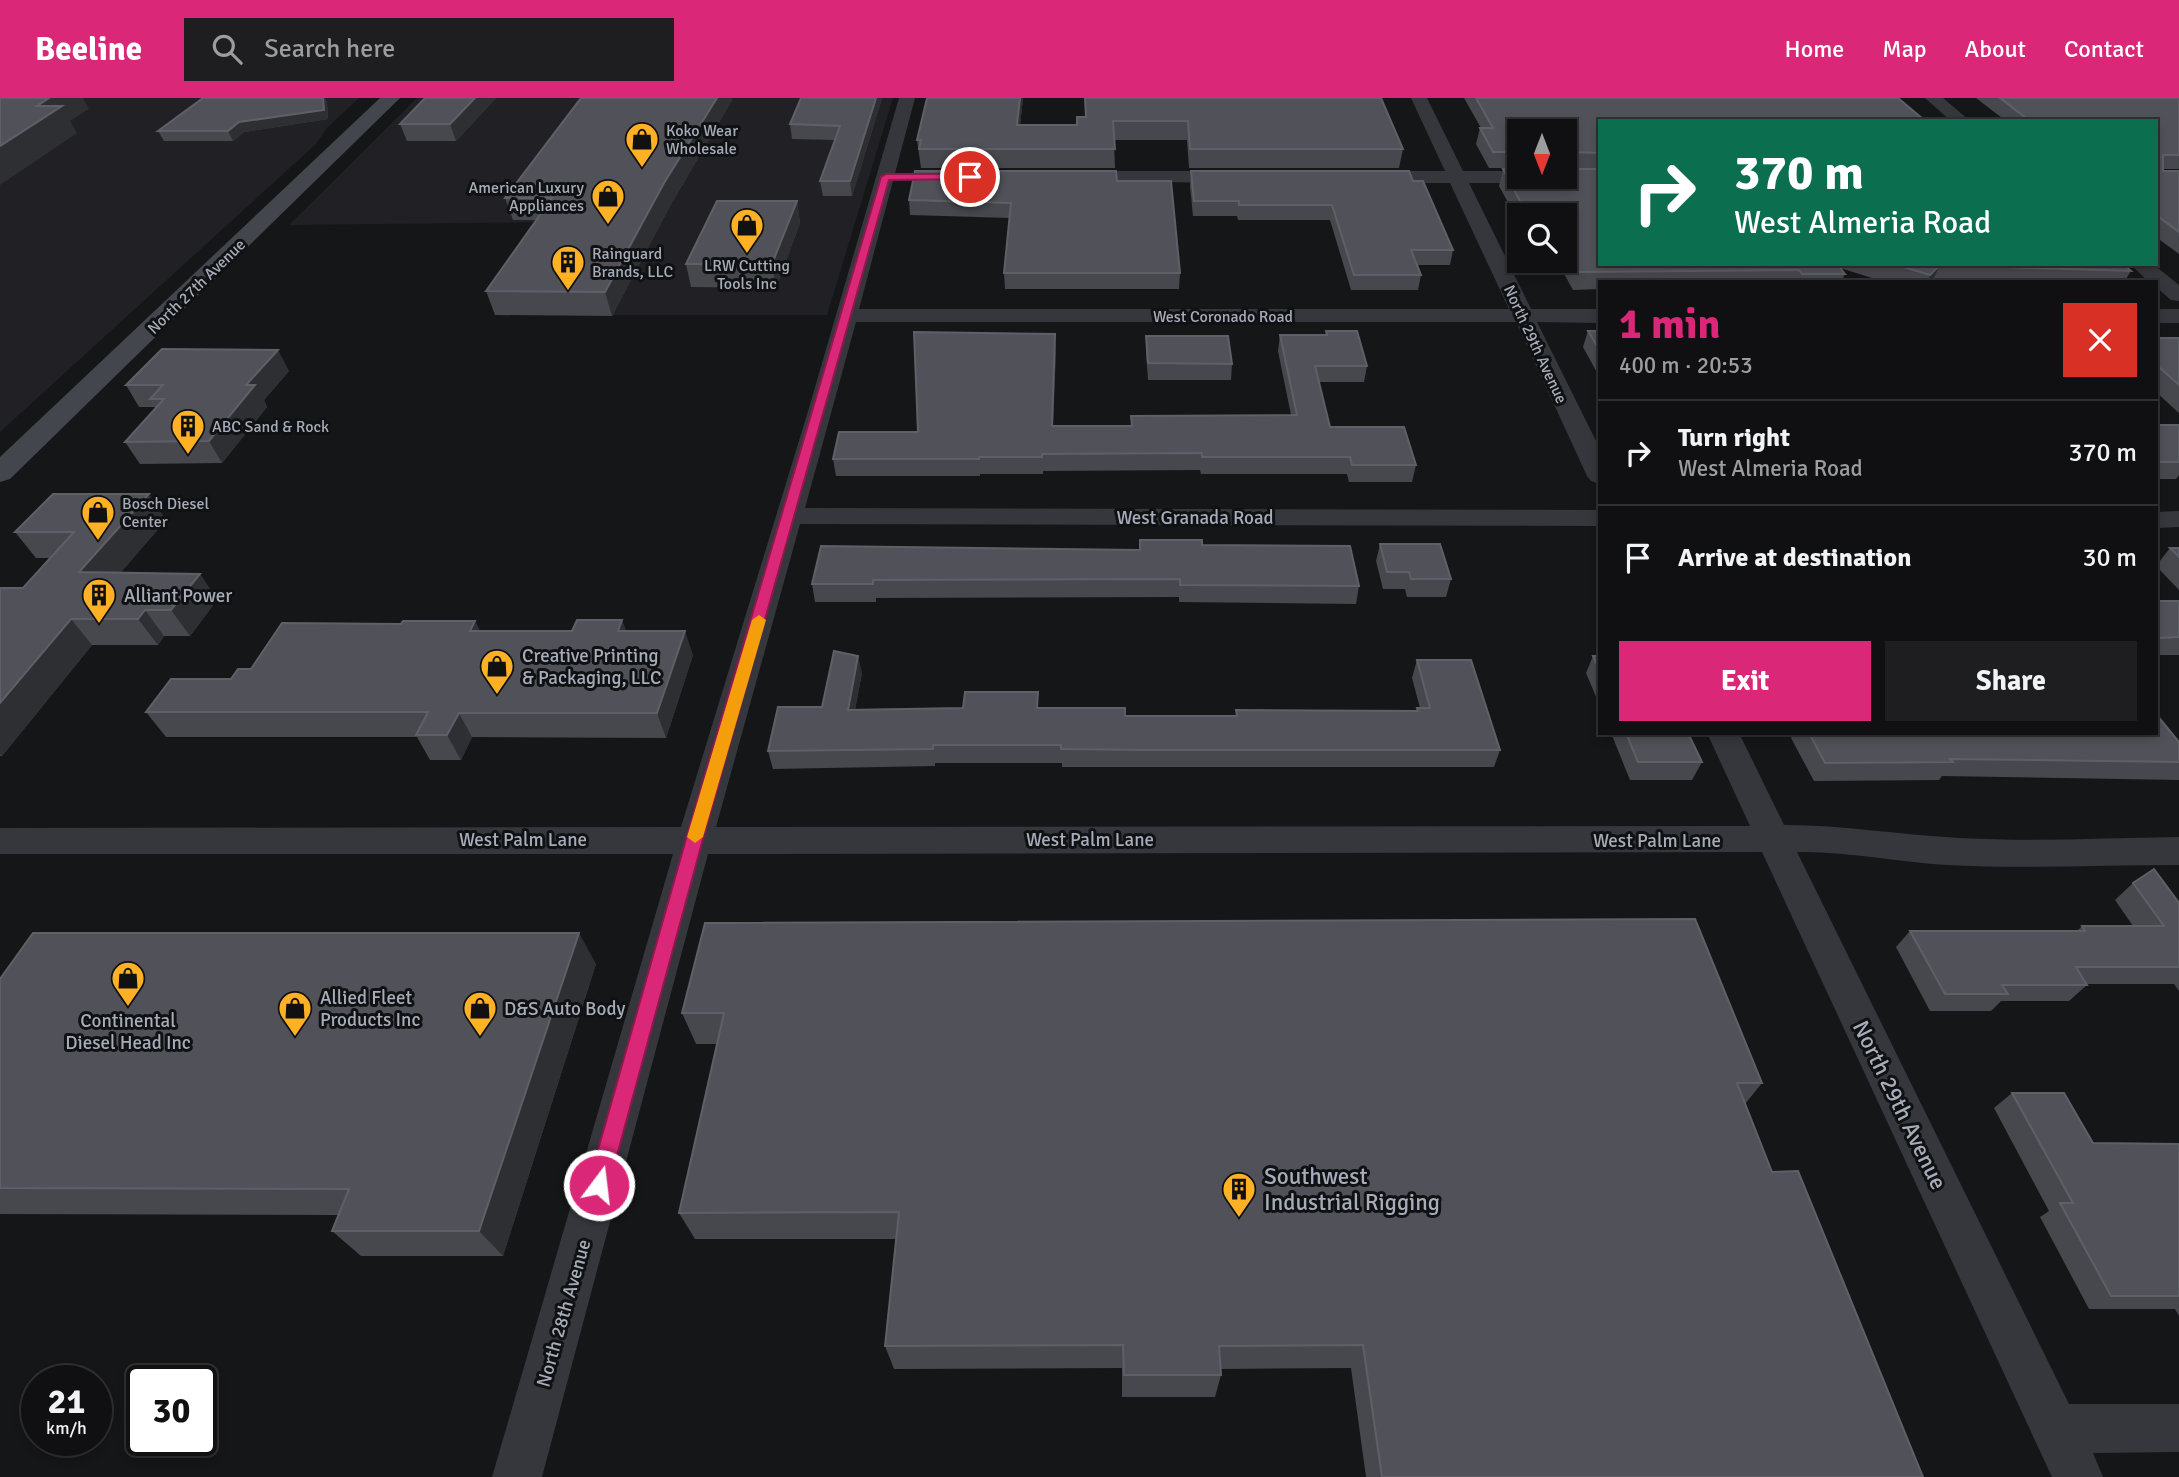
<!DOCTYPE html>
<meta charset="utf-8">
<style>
:root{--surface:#101012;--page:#1e1e20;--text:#f1f3f6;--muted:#9c9d9f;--line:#303032;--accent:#db2777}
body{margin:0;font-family:Signika,sans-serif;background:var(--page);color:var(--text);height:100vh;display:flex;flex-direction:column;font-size:26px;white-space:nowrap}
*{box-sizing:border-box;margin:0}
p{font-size:23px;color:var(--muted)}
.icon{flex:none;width:38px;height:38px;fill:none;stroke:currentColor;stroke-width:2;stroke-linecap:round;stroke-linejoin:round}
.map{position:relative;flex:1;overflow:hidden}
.panel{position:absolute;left:1598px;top:182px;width:560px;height:455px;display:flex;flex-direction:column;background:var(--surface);border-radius:0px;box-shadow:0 4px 10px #0003,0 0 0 2px var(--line)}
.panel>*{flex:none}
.hud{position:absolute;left:1598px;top:21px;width:560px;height:147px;border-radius:0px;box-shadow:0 4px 10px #0003,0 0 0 2px var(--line);background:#0b6e4f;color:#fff;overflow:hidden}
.needle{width:46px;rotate:180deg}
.controls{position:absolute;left:1507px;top:21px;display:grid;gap:14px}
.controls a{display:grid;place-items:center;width:70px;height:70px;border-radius:0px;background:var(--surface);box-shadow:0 4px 10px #0003,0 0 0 2px var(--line);font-size:35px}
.speed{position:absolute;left:21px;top:1267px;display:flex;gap:14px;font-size:35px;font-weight:700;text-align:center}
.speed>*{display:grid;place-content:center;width:91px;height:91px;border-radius:50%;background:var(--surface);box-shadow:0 4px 10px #0003,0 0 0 2px var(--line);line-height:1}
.speed small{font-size:18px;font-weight:400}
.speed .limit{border:4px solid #111;border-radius:10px;background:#fff;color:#111}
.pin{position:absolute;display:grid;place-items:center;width:60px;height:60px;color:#fff;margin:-30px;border:4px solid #fff;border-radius:50%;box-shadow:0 2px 7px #0007}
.me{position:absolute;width:77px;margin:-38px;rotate:15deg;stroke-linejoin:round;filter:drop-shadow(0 0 5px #0008)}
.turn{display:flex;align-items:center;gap:24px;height:147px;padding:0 21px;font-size:32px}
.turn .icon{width:91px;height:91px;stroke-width:2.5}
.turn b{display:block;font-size:49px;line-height:60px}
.round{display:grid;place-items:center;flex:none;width:74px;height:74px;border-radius:0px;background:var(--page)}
.overview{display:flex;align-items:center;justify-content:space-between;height:119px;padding:0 21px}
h1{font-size:42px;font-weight:700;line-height:52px;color:var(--accent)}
.button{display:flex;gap:14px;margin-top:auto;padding:14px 21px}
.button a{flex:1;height:80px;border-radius:0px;background:var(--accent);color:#fff;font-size:28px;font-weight:700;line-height:80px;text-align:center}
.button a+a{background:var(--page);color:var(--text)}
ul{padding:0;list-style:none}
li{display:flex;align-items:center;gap:21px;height:105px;padding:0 21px;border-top:2px solid var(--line)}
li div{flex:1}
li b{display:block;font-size:26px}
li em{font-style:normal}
header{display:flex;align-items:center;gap:42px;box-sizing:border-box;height:98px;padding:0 35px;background:var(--accent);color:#fff}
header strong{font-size:33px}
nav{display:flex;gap:38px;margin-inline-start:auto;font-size:24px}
.search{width:490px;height:63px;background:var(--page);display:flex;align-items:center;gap:18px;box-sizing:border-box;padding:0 24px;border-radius:0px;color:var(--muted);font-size:26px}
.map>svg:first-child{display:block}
.built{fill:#212125}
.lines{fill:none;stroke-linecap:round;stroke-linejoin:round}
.minor{fill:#36373d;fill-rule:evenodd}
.secondary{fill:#44464d;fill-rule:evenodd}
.wall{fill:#46484d}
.shaded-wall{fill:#2e2f33}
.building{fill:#515259;stroke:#5e6068;stroke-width:2}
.route{fill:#db2777;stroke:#8e194d;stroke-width:2}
.slow{fill:#f59e0b}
.labels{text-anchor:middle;stroke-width:6;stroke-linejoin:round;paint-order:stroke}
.far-poi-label{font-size:16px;fill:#a6acb9;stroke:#101113;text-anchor:start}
.far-street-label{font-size:16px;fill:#a6acb9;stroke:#101113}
.street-label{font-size:19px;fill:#a6acb9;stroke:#101113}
.poi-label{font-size:19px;fill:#a6acb9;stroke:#101113;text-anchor:start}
.near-street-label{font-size:23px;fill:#a6acb9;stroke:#101113}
.near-poi-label{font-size:23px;fill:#a6acb9;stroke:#101113;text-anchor:start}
</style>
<header>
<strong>Beeline</strong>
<div class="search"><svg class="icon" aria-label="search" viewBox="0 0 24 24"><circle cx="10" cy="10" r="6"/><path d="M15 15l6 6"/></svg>Search here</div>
<nav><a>Home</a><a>Map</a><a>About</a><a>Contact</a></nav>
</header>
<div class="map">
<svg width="2179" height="1379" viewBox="0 0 2179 1379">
<rect width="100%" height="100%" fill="#151618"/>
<!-- built -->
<g class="built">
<path d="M0,0H359L327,30L316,46L0,334Z"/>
<path d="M417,0H893L827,217H503L564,124L289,127Z"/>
</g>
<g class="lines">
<!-- minor -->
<g class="minor">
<path d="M899,0H915L859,211H1509L1450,85H1368L1359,79L1368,73H1445L1411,0H1427L1463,73H1519V79H1564V73H1600V85H1469L1531,211H1600V225L1537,224L1600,351V386L1591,383L1587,378L1516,224H856L805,410L1600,412V428L800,426L716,729L1750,728L1707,635H1739L1784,727C1844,727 1900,737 1960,740C2033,744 2106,740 2179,739V767C2102,767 2024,771 1947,767C1897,764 1848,753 1797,754L2069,1306H2179V1354L2093,1355L2103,1379H2052L1762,754L708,756L542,1379H492L673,756H0V730L681,729L809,310Z"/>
<path d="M1925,0H1943L1970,23H1951Z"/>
<path d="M1070,73H1237L1246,79L1237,85L1064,83L1061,79L1064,75Z"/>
<path d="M2130,166H2153L2179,187V203L2171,202L2156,189V184H2149Z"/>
<rect x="2156" y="211" width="23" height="14"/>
<path d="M2179,413V429L2156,430V414Z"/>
</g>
<!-- secondary -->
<path class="secondary" d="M380,0H400L10,381L0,384V359Z"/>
</g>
<!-- wall -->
<g class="wall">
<path d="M203,0H325L327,5L328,21L244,34L233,43H164L158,33Z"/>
<path d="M496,0L456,43H407L400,26Z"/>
<path d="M581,0H732V2L670,108L612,218L495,217L486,193L536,122H513L505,100Z"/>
<path d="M801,0H882L852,98H823L820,83L835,42L792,41L790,26Z"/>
<path d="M1023,0L1020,27H1077L1085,19V0L1403,51L1399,70H1189L1187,42H1114L1115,70H921L917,42Z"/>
<path d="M1464,0H1898L1923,21L1922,23H1600V71L1564,70V33H1519V70H1489L1476,46L1480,30H1481Z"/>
<path d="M1976,0H2179V71H2163V73H2179V156L2156,139V23H2006Z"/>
<path d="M1503,71H1519V79H1564V71H1600V166H2123L2131,173L2124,184H1885L1840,170L1845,176L1841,184H1600V191L1573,192L1557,163H1564V117H1519V121H1517L1499,88Z"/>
<path d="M1191,73L1413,83L1453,152L1450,167H1418L1421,177L1418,192H1351L1330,122H1238L1237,118H1193L1190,88Z"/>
<path d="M1117,83L1180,175L1179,191H1005L1004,175L1010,120L910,117L909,102Z"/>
<path d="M797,103L800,125L776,190L691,189L686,166Z"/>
<path d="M1326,233L1367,268L1364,284H1319L1330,329L1416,367L1412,384H1349L1347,376H1201L1200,372L1043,373V376H980V378H836L833,361L918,334L1056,252L1053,328H1131V318L1291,317L1278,253L1280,237H1326Z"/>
<path d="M1588,233H1600V280L1583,249Z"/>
<path d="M1146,238L1232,266L1231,282H1148L1146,254Z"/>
<path d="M2156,240H2179V315L2156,294Z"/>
<path d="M289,273L264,302L267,309L222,365L140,366L125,344L156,310L154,309H139L126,287Z"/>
<path d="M2156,327H2179V377L2176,381H2156Z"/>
<path d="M166,422L121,474L200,476L217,502L190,538H164L158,547H92L2,658H0V490H23L50,460H36L15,434Z"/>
<path d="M1140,442L1202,447L1359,488L1356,506L1179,504V499L876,500V504H815L812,486L1139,452Z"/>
<path d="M1380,446L1451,481L1446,499H1407L1405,491H1383L1376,463Z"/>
<path d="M2170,450H2179V492L2156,468Z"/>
<rect x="2156" y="503" width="23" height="54"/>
<path d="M622,522L626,533L693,557L666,640L472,639L461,662H430L417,639H166L146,614L231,581L251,571L401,526L475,523L480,533H572Z"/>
<path d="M1593,558H1600V608L1586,575Z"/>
<path d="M1417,562L1500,652L1494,669H1062V665H935V668L773,671L768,653L862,575L855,611L1039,610L1125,618H1236V612L1416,613L1417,610H1420L1412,580Z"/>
<path d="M1611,635H1688L1702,664L1692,682H1630Z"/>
<path d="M1794,635H2156L2179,644V682L1942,678L1939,682L1814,683L1791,640Z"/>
<path d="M2133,785L2179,805V893L2174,886H2087V887L2069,903H2001L1991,913H1930L1896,849L1910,833H2077L2082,828H2133L2115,802Z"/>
<path d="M705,825L1762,985L1745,1006L1772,1074L1923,1379H1366L1351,1270L1220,1271L1221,1277L1215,1299H1122V1270L894,1271L885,1248L896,1141H695L679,1115L717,946H696L682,915Z"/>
<path d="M596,866L503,1158H361L332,1133L338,1117L0,1116V881Z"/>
<path d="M2012,995L2093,1045L2179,1046V1218L2175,1211H2089L2040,1119L2049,1113L1994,1010Z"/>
</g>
<!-- shaded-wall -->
<g class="shaded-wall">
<path d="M49,0H83L89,11L70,23L77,35L0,87V48L37,8Z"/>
<path d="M323,0H325L327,5L328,21L244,34L233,43L228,33L239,24Z"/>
<path d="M475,0H496L456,43L450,26Z"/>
<path d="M717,0H732V2L670,108L612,218L605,194L664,85Z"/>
<path d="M876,0H882L852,98L850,83Z"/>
<path d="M1020,0H1023L1018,47L1017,27Z"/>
<path d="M797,103L800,125L776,190L772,166Z"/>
<path d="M1940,167L1932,184H1927L1930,177Z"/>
<path d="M1055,236L1056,252L1052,345V328Z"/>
<path d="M278,252L289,273L264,302L267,309L222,365L209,343L246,287Z"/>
<path d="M149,396L166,422L99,500L79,474Z"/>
<path d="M200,476L217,502L190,538L171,512Z"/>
<path d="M145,512L164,538L158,547L138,521Z"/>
<path d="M71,521L92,547L2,658L0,656V605Z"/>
<path d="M622,522L631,547L618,533Z"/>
<path d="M475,523L487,548L470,533Z"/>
<path d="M685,533L693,557L666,640L657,615Z"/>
<path d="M858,558L862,575L852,629L848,612Z"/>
<path d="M459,615L472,639L461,662L447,637Z"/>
<path d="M579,835L596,866L503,1158L479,1133Z"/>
</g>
<!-- building -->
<g class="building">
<path d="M0,0H49L37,8H62L0,48Z"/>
<path d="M203,0H323L324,12L239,24L228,33H158Z"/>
<path d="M425,0H475L450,26H400Z"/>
<path d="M581,0H717L664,85L605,194L486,193L552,100H505Z"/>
<path d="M801,0H876L850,83H820L840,28L790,26Z"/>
<path d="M927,0H1020L1017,27H1077V19H1086L1085,0H1381L1403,51H1190L1188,23H1113L1115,51H919L921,42H917Z"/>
<path d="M1476,0H1898L1923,21H1783L1785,23H1600V55L1568,54L1566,60H1564V33H1519V54H1493L1480,30H1493Z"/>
<path d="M2000,0H2179V57H2163V73H2179V134L2156,117V23H2030Z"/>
<path d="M1503,71H1519V79H1564V71H1600V166H1837L1845,176H1802L1799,172L1579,174L1564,150V117H1546L1538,105H1521Z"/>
<path d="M915,73H1116L1117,83H1171L1180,175H1004L1011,105L909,102Z"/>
<path d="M1191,73H1409L1413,83H1423L1453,152H1411L1421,177H1354L1332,107H1239V103H1194Z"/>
<path d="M717,103H797L772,166H686Z"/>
<path d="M1894,166H2123L2131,173L1940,167L1930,177Z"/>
<path d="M1326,233H1357L1367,268H1315L1330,329H1404L1416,367H1352L1350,359H1202V355L1042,356V359H979V361H833L839,334H918L914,234L1055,236L1052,328H1132L1131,318L1297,317L1280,237H1327Z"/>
<path d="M1588,233H1600V253Z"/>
<path d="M1146,238H1228L1232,266L1148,265Z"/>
<path d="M2156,240H2179V287L2160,270H2156Z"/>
<path d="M162,251L278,252L246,287H255L209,343L125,344L164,301H150L163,287H126Z"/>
<rect x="2156" y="327" width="23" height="37"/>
<path d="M53,396H149L79,474L200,476L171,512H145L138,521H71L0,605V490H23L74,434H15Z"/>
<path d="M1140,442H1202V447L1350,448L1359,488L1180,487V481L873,482V486H812L821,448L1140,452Z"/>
<path d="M1380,446H1440L1451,481H1411L1409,474H1387Z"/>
<path d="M2170,450H2179V459Z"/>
<path d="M2156,503H2179V539L2160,540L2156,536Z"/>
<path d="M577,522H622L618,533H685L657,615H459L447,637H416L428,614H146L171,581H231L238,571H251L282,525L401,526L403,523H475L470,533H572Z"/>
<path d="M834,553L858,558L848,612L963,610L965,594H1038L1037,610H1125V618H1237L1236,612L1418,613L1417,610H1430L1417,562H1471L1500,652H1144L1061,651V647H933V651L768,653L778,609H822Z"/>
<path d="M1593,558H1600V573Z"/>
<path d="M2156,616L2179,644V664L1950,661L1953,664L1825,665L1809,635H2156Z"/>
<path d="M1626,635H1688L1702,664H1638Z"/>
<path d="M2154,771L2179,805V869H2076L2087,887H2002L2008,896H1945L1910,833H2085L2082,828H2164L2133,785Z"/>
<path d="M1695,821L1762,985H1737L1772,1074L1798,1073L1923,1379H1382L1363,1247L1219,1248L1221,1277H1124L1123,1247L885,1248L899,1114L679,1115L724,915H682L705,825Z"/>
<path d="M33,835H579L479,1133H332L349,1091L0,1090V881Z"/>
<path d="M2012,995H2064L2093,1045L2179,1046V1198H2111L2060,1105H2073Z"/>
</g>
<!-- route -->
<path class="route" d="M970,76L974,79L973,81L889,82L703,741L609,1087L606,1094L599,1096L591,1094L588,1087L686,741L881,79L886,76Z"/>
<!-- slow -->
<path class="slow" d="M759,517L766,522L703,739L695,745L687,739L752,522Z"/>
<!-- icons -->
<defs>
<symbol id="shop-pin" viewBox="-11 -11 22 30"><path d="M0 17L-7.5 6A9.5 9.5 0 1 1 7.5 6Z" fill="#ffb126" stroke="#101113"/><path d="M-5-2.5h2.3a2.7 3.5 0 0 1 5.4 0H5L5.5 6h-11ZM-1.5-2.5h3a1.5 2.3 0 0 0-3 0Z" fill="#111"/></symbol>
<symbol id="building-pin" viewBox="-11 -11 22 30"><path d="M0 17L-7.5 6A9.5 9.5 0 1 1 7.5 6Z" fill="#ffb126" stroke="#101113"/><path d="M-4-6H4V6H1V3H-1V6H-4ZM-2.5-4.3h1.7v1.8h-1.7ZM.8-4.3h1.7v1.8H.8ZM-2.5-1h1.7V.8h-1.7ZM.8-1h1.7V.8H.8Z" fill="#111"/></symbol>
</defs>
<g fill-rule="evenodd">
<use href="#shop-pin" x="623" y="22" width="38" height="52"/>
<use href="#shop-pin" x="589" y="79" width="38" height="52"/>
<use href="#shop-pin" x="728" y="108" width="38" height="52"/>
<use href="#building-pin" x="549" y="145" width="38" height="52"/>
<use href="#building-pin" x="169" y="309" width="38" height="52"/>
<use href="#shop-pin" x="79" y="395" width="38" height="52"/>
<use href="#building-pin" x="80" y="478" width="38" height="52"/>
<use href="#shop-pin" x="478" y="549" width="38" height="52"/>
<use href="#shop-pin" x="109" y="861" width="38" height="52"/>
<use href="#shop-pin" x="276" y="891" width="38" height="52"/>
<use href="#shop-pin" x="461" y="891" width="38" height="52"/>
<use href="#building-pin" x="1220" y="1072" width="38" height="52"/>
</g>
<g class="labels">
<!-- far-poi labels -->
<g class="far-poi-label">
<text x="666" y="38">Koko Wear<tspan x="666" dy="18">Wholesale</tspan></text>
<text x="584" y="95" text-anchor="end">American Luxury<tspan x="584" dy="18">Appliances</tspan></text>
<text x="592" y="161">Rainguard<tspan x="592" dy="18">Brands, LLC</tspan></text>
<text x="747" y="173" text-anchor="middle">LRW Cutting<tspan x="747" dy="18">Tools Inc</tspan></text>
<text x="212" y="334">ABC Sand &amp; Rock</text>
<text x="122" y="411">Bosch Diesel<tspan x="122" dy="18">Center</tspan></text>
</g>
<!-- far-street labels -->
<g class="far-street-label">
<text transform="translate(196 188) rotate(-44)" y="6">North 27th Avenue</text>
<text x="1223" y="224">West Coronado Road</text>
<text transform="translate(1536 246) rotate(65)" y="6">North 29th Avenue</text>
</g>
<!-- street labels -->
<g class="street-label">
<text x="1195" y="426">West Granada Road</text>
<text x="523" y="748">West Palm Lane</text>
<text x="1090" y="748">West Palm Lane</text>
<text x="1657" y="749">West Palm Lane</text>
<text transform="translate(563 1215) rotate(-74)" y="7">North 28th Avenue</text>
</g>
<!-- poi labels -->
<g class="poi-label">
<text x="124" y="504">Alliant Power</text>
<text x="522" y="564">Creative Printing<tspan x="522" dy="22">&amp; Packaging, LLC</tspan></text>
<text x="320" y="906">Allied Fleet<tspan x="320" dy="22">Products Inc</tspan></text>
<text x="504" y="917">D&amp;S Auto Body</text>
<text x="128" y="929" text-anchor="middle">Continental<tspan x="128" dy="22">Diesel Head Inc</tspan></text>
</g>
<!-- near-street labels -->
<g class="near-street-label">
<text transform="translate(1900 1007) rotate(64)" y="8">North 29th Avenue</text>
</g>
<!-- near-poi labels -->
<g class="near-poi-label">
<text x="1264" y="1086">Southwest<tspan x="1264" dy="26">Industrial Rigging</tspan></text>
</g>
</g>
</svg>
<div class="controls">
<a><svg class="needle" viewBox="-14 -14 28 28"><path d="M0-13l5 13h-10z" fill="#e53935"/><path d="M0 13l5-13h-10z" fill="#9c9d9f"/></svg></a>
<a><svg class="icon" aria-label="search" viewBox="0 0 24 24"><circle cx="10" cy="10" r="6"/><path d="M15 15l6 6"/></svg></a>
</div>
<div class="speed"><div>21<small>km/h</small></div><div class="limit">30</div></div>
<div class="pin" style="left:970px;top:79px;background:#d93025"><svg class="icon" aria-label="arrive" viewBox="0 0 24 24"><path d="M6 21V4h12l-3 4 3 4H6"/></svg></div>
<svg class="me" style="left:599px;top:1087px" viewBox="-20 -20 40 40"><circle r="17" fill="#db2777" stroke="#fff" stroke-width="3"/><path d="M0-11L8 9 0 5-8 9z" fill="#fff"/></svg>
<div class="hud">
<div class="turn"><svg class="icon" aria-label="right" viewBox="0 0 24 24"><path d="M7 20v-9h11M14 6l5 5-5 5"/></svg><div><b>370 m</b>West Almeria Road</div></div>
</div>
<section class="panel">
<div class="overview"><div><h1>1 min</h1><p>400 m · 20:53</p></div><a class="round" style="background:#d93025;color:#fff"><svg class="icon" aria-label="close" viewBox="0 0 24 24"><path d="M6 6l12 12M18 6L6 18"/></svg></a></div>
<ul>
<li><svg class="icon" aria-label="right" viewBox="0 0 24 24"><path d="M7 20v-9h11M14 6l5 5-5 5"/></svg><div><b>Turn right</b><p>West Almeria Road</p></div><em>370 m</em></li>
<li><svg class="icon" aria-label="arrive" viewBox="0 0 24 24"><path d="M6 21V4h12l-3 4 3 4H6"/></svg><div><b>Arrive at destination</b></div><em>30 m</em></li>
</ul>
<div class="button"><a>Exit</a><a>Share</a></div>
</section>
</div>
